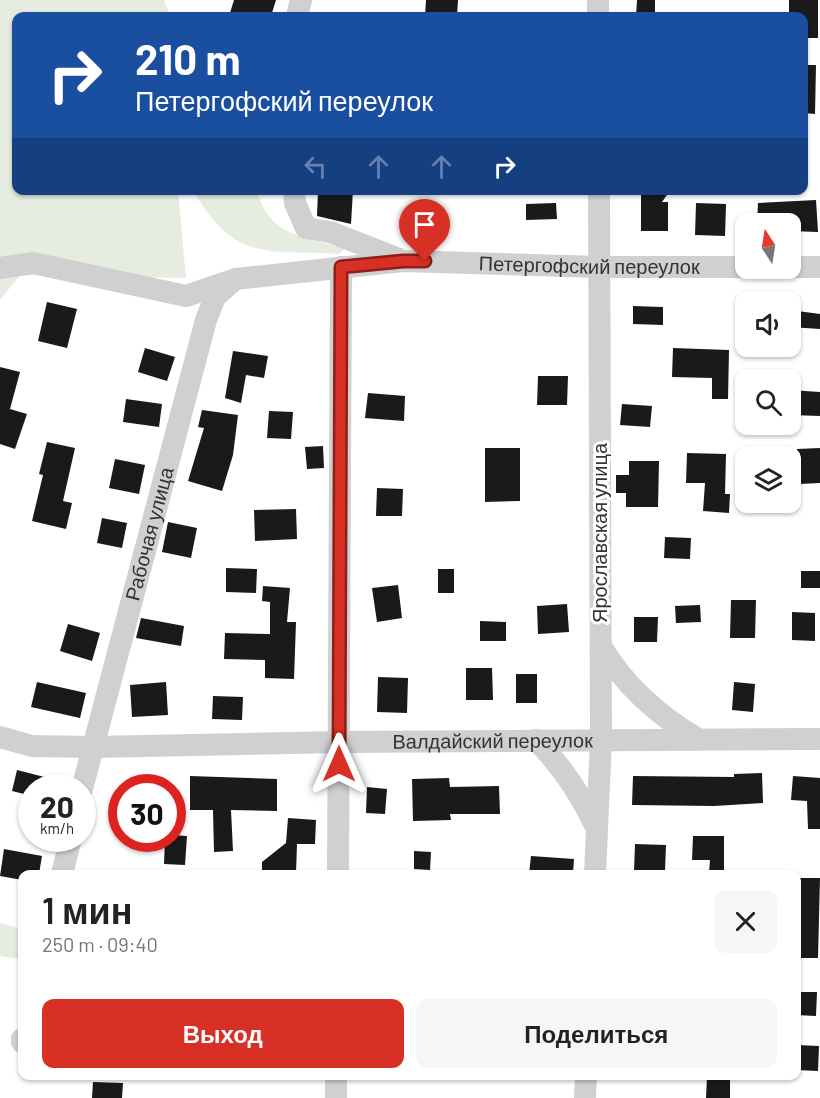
<!DOCTYPE html>
<html lang="ru">
<meta charset="utf-8">
<style>
:root{--surface:#fff;--page:#f6f6f6;--text:#222;--muted:#767676;--accent:#d93025}
body{margin:0;font-family:Barlow,sans-serif;background:var(--page);color:var(--text);height:100vh;display:flex;flex-direction:column;font-size:22px;white-space:nowrap}
*{box-sizing:border-box;margin:0}
p{font-size:20px;color:var(--muted)}
.icon{flex:none;width:33px;height:33px;fill:none;stroke:currentColor;stroke-width:2;stroke-linecap:round;stroke-linejoin:round}
.map{position:relative;flex:1;overflow:hidden}
.drawer{position:absolute;left:18px;top:870px;width:783px;height:210px;display:flex;flex-direction:column;background:var(--surface);border-radius:12px;box-shadow:0 2px 4px #0004}
.drawer>*{flex:none}
.banner{position:absolute;left:12px;top:12px;width:796px;height:183px;border-radius:12px;box-shadow:0 2px 4px #0004;background:#1a4fa0;color:#fff;overflow:hidden}
.needle{width:39px;rotate:348deg}
.tools{position:absolute;left:735px;top:213px;display:grid;gap:12px}
.tools a{display:grid;place-items:center;width:66px;height:66px;border-radius:12px;background:var(--surface);box-shadow:0 2px 4px #0004;font-size:30px}
.speed{position:absolute;left:18px;top:774px;display:flex;gap:12px;font-size:30px;font-weight:700;text-align:center}
.speed>*{display:grid;place-content:center;width:78px;height:78px;border-radius:50%;background:var(--surface);box-shadow:0 2px 4px #0004;line-height:1}
.speed small{font-size:15px;font-weight:400}
.speed .limit{border:9px solid #d22;background:#fff;color:#111}
.pin{position:absolute;display:grid;place-items:center;width:51px;height:51px;color:#fff;margin:-62px -26px;border-radius:50% 50% 50% 0;rotate:-45deg;box-shadow:0 0 6px #0007}
.pin .icon{rotate:45deg}
.me{position:absolute;width:66px;margin:-33px;rotate:0deg;stroke-linejoin:round;filter:drop-shadow(0 0 4px #0008)}
.turn{display:flex;align-items:center;gap:21px;height:126px;padding:0 24px;font-size:27px}
.turn .icon{width:78px;height:78px;stroke-width:2.5}
.turn b{display:block;font-size:42px;line-height:51px}
.lanes{display:flex;align-items:center;height:57px;padding:0 24px;background:#0003;justify-content:center;gap:30px;direction:ltr}
.lanes .off{opacity:.35}
.round{display:grid;place-items:center;flex:none;width:63px;height:63px;border-radius:12px;background:var(--page)}
.headline{display:flex;align-items:center;justify-content:space-between;height:102px;padding:0 24px}
h1{font-size:36px;font-weight:600;line-height:45px}
.primary-button{display:flex;gap:12px;margin-top:auto;padding:12px 24px}
.primary-button a{flex:1;height:69px;border-radius:12px;background:var(--accent);color:#fff;font-size:24px;font-weight:600;line-height:69px;text-align:center}
.primary-button a+a{background:var(--page);color:var(--text)}
.map>svg:first-child{display:block}
.green{fill:#e6ecdf}
.building{fill:#1a1a1a}
.lines{fill:none;stroke-linecap:round;stroke-linejoin:round}
.minor{stroke:#d0d0d0;stroke-width:22}
.route-casing{stroke:#8d1f18;stroke-width:15}
.route{stroke:#d93025;stroke-width:10}
.labels{text-anchor:middle;stroke-width:6;stroke-linejoin:round;paint-order:stroke}
.street-label{font-size:20px;fill:#333;stroke:#fff}
</style>
<div class="map">
<svg width="820" height="1098" viewBox="0 0 820 1098">
<rect width="100%" height="100%" fill="#fff"/>
<!-- green -->
<g class="green">
<path d="M0,0H164L170,16H16V190L178,191L186,278L20,275L0,300Z"/>
<path d="M195,191H257C271,238 303,236 344,248L339,254C290,250 246,262 212,218C205,209 198,201 195,191Z"/>
<path d="M0,923L22,929V959L0,956Z"/>
</g>
<!-- building -->
<g class="building">
<path d="M234,0H276L271,16H229Z"/>
<path d="M426,0H458L457,16H425Z"/>
<path d="M637,0H655V16H636Z"/>
<path d="M789,0H818V38H804V16H789Z"/>
<path d="M804,65H816L815,114L804,113Z"/>
<path d="M318,190H353L351,224L317,216Z"/>
<path d="M641,195H667L662,202H668V231H641Z"/>
<path d="M816,200L818,232L790,231V224H757L758,203Z"/>
<path d="M556,203L557,219L526,220V204Z"/>
<path d="M696,203L726,204L725,236L695,235Z"/>
<path d="M47,302L77,309L67,348L38,341Z"/>
<path d="M633,306L663,307V325L633,324Z"/>
<path d="M790,310L820,314V329L790,327Z"/>
<path d="M145,348L175,357L167,381L138,372Z"/>
<path d="M673,348L729,350L728,399H712V378L672,377Z"/>
<path d="M233,351L268,356L264,378L246,375L241,403L225,398Z"/>
<path d="M0,367L20,372L10,409L27,414L15,449L0,444Z"/>
<path d="M538,376H568L567,405H537Z"/>
<path d="M790,390L820,392V416L790,415Z"/>
<path d="M368,393L405,396L404,421L365,418Z"/>
<path d="M126,399L162,404L159,427L123,422Z"/>
<path d="M622,404L652,406L650,427L620,425Z"/>
<path d="M202,410L238,415L233,455L222,491L188,481L204,428L198,427Z"/>
<path d="M269,411L293,412L291,439L267,438Z"/>
<path d="M47,442L75,448L63,501L72,503L66,529L32,521L43,475L39,474Z"/>
<path d="M323,446L324,468L307,469L305,447Z"/>
<path d="M485,448H520V501L485,502Z"/>
<path d="M820,448V483L799,484L797,449Z"/>
<path d="M687,453L726,454L725,494H730L729,513L703,511L705,483H686Z"/>
<path d="M115,459L145,465L139,494L109,488Z"/>
<path d="M629,461H659L658,507H626V493H616V475H629Z"/>
<path d="M377,488L403,489L402,516H376Z"/>
<path d="M296,509L297,539L255,541L254,510Z"/>
<path d="M102,518L127,523L122,548L97,543Z"/>
<path d="M168,522L197,528L191,558L162,552Z"/>
<path d="M665,537L691,538L690,559L664,558Z"/>
<path d="M226,568L257,569L256,593L226,592Z"/>
<rect x="438" y="569" width="16" height="24"/>
<rect x="801" y="571" width="19" height="17"/>
<path d="M398,585L402,618L377,622L372,588Z"/>
<path d="M263,586L290,588L287,622H296L294,679L265,678V660L224,659L225,633L270,634V602L262,601Z"/>
<path d="M731,600H756L755,638H730Z"/>
<path d="M567,604L569,632L538,634L537,606Z"/>
<path d="M700,605L701,622L676,623L675,606Z"/>
<path d="M792,612L815,613V641L792,640Z"/>
<path d="M634,617H658L657,642H634Z"/>
<path d="M141,618L184,626L181,646L136,638Z"/>
<path d="M480,621L506,622V641H480Z"/>
<path d="M68,624L100,633L92,661L60,651Z"/>
<path d="M466,668H492L493,700H466Z"/>
<rect x="516" y="674" width="21" height="29"/>
<path d="M378,677L408,678L407,713L377,712Z"/>
<path d="M37,682L86,693L80,718L31,707Z"/>
<path d="M166,682L168,715L132,717L130,685Z"/>
<path d="M734,682L755,684L753,712L732,710Z"/>
<path d="M213,696L243,697L242,720L212,719Z"/>
<path d="M17,770L68,783V788H32V796L12,791Z"/>
<path d="M762,773L763,803L714,806L632,805L633,776L734,777V774Z"/>
<path d="M190,776L277,779V811L231,810L233,851L214,852L213,810H190Z"/>
<path d="M793,776L820,778V829H808L807,801L791,800Z"/>
<path d="M449,778L450,787L499,786L500,814H450L451,820L413,821L412,779Z"/>
<path d="M367,787L387,789L385,814L366,813Z"/>
<path d="M288,818L316,820L315,844H297L296,874H262V862L286,843Z"/>
<path d="M172,835L187,836L185,865L164,864L165,838H172Z"/>
<path d="M693,836H724V874L709,873L710,860H692Z"/>
<path d="M635,844L666,845L665,871H634Z"/>
<path d="M4,849L42,856L39,874H22V880L0,876Z"/>
<path d="M414,851L431,852L430,870L414,869Z"/>
<path d="M531,856L574,859L573,874H529Z"/>
<path d="M796,878H820L818,958H796Z"/>
<path d="M796,992H817L816,1016L796,1015Z"/>
<path d="M796,1045L819,1046L818,1071L796,1070Z"/>
<path d="M707,1076H730V1098H706Z"/>
<path d="M93,1082L123,1083L122,1098H92Z"/>
</g>
<g class="lines">
<!-- minor -->
<g class="minor">
<path d="M598,0V16"/>
<path d="M297,16L301,0"/>
<path d="M294,190L295,203L306,228L330,232L399,259"/>
<path d="M790,267H820"/>
<path d="M0,268L33,263L186,296L230,281"/>
<path d="M601,646C624,685 659,716 698,739"/>
<path id="s1" d="M0,737L32,746L93,747L339,742L820,739"/>
<path d="M536,740C562,766 580,793 596,827"/>
<path id="s2" d="M82,789L206,320L215,297L235,279L403,261L599,267H746"/>
<path d="M62,874L71,838"/>
<path d="M338,874L341,267"/>
<path d="M595,874L601,740L599,190"/>
<path d="M22,1042V1039"/>
<path d="M336,1098V1076"/>
<path d="M585,1098L586,1076"/>
</g>
</g>
<g class="lines">
<defs>
<path id="route" d="M339,764L341,267L403,261H425"/>
</defs>
<!-- route casing -->
<use href="#route" class="route-casing"/>
<!-- route -->
<use href="#route" class="route"/>
</g>
<g class="labels">
<!-- street labels -->
<g class="street-label">
<text dy="7" stroke="none"><textPath href="#s2" startOffset="892">Петергофский переулок</textPath></text>
<text transform="translate(600 533) rotate(-90)" y="7">Ярославская улица</text>
<text dy="7" stroke="none"><textPath href="#s2" startOffset="264">Рабочая улица</textPath></text>
<text dy="7" stroke="none"><textPath href="#s1" startOffset="494">Валдайский переулок</textPath></text>
</g>
</g>
</svg>
<div class="tools">
<a><svg class="needle" viewBox="-14 -14 28 28"><path d="M0-13l5 13h-10z" fill="#e53935"/><path d="M0 13l5-13h-10z" fill="#767676"/></svg></a>
<a><svg class="icon" aria-label="sound" viewBox="0 0 24 24"><path d="M4 9h4l5-4v14l-5-4H4zM17 9q2 3 0 6"/></svg></a>
<a><svg class="icon" aria-label="search" viewBox="0 0 24 24"><circle cx="10" cy="10" r="6"/><path d="M15 15l6 6"/></svg></a>
<a><svg class="icon" aria-label="layers" viewBox="0 0 24 24"><path d="M12 4l9 5-9 5-9-5zM3 14l9 5 9-5"/></svg></a>
</div>
<div class="speed"><div>20<small>km/h</small></div><div class="limit">30</div></div>
<div class="pin" style="left:425px;top:261px;background:#d93025"><svg class="icon" aria-label="arrive" viewBox="0 0 24 24"><path d="M6 21V4h12l-3 4 3 4H6"/></svg></div>
<svg class="me" style="left:339px;top:764px" viewBox="-20 -20 40 40"><path d="M0-17L14 15 0 8-14 15z" fill="#d93025" stroke="#fff" stroke-width="4"/></svg>
<div class="banner">
<div class="turn"><svg class="icon" aria-label="right" viewBox="0 0 24 24"><path d="M7 20v-9h11M14 6l5 5-5 5"/></svg><div><b>210 m</b>Петергофский переулок</div></div>
<div class="lanes"><svg class="icon off" aria-label="left" viewBox="0 0 24 24"><path d="M17 20v-9H6M10 6l-5 5 5 5"/></svg><svg class="icon off" aria-label="ahead" viewBox="0 0 24 24"><path d="M12 20V5M6 11l6-6 6 6"/></svg><svg class="icon off" aria-label="ahead" viewBox="0 0 24 24"><path d="M12 20V5M6 11l6-6 6 6"/></svg><svg class="icon" aria-label="right" viewBox="0 0 24 24"><path d="M7 20v-9h11M14 6l5 5-5 5"/></svg></div>
</div>
<section class="drawer">
<div class="headline"><div><h1>1 мин</h1><p>250 m · 09:40</p></div><a class="round"><svg class="icon" aria-label="close" viewBox="0 0 24 24"><path d="M6 6l12 12M18 6L6 18"/></svg></a></div>
<div class="primary-button"><a>Выход</a><a>Поделиться</a></div>
</section>
</div>
